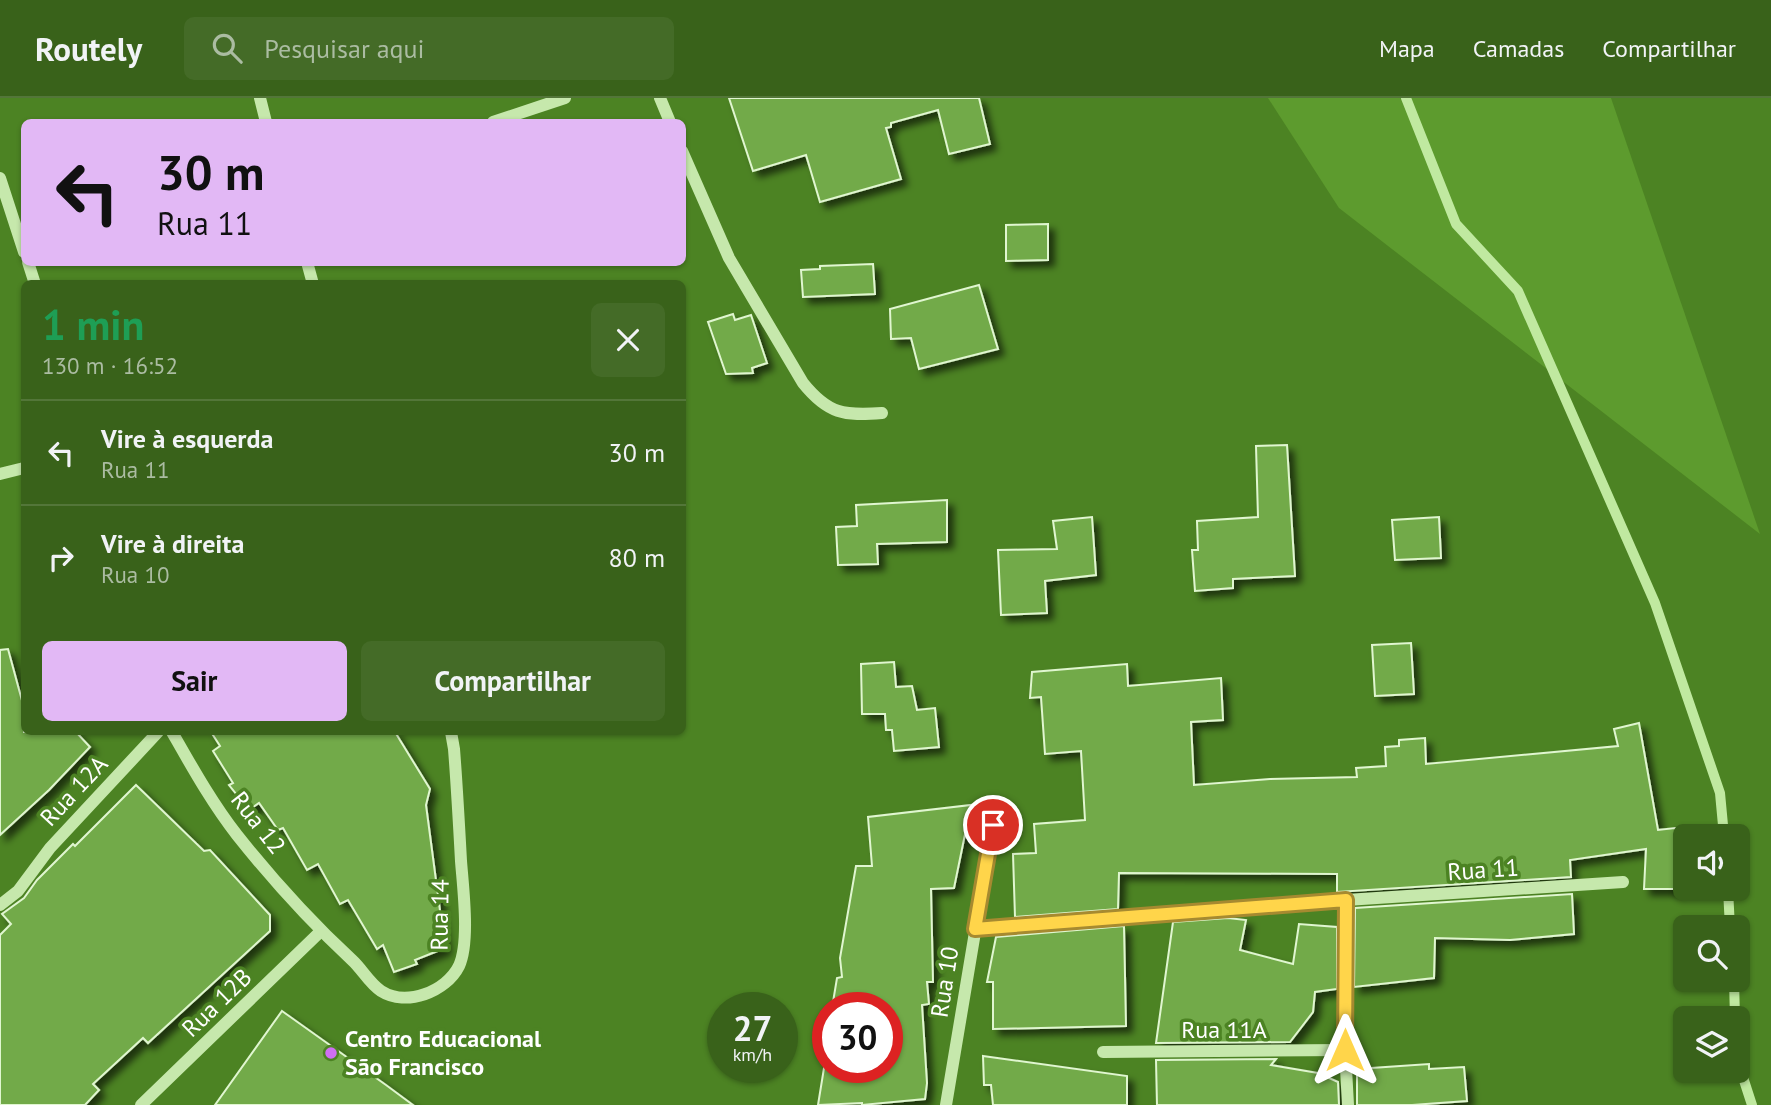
<!DOCTYPE html>
<html lang="pt">
<meta charset="utf-8">
<style>
:root{--surface:#39621a;--page:#446b27;--text:#f1f3f6;--muted:#abbca2;--line:#537639;--accent:#e2b8f5}
body{margin:0;font-family:"PT Sans",sans-serif;background:var(--page);color:var(--text);height:100vh;display:flex;flex-direction:column;font-size:26px;white-space:nowrap}
*{box-sizing:border-box;margin:0}
p{font-size:23px;color:var(--muted)}
.icon{flex:none;width:38px;height:38px;fill:none;stroke:currentColor;stroke-width:2;stroke-linecap:round;stroke-linejoin:round}
.map{position:relative;flex:1;overflow:hidden}
.side{position:absolute;left:21px;top:182px;width:665px;height:455px;display:flex;flex-direction:column;background:var(--surface);border-radius:10px;box-shadow:0 2px 5px #0004}
.side>*{flex:none}
.hud{position:absolute;left:21px;top:21px;width:665px;height:147px;border-radius:10px;box-shadow:0 2px 5px #0004;background:#e2b8f5;color:#111;overflow:hidden}
.controls{position:absolute;left:1673px;top:726px;display:grid;gap:14px}
.controls a{display:grid;place-items:center;width:77px;height:77px;border-radius:10px;background:var(--surface);box-shadow:0 2px 5px #0004;font-size:35px}
.speed{position:absolute;left:707px;top:894px;display:flex;gap:14px;font-size:35px;font-weight:700;text-align:center}
.speed>*{display:grid;place-content:center;width:91px;height:91px;border-radius:50%;background:var(--surface);box-shadow:0 2px 5px #0004;line-height:1}
.speed small{font-size:18px;font-weight:400}
.speed .limit{border:10px solid #d22;background:#fff;color:#111}
.pin{position:absolute;display:grid;place-items:center;width:60px;height:60px;color:#fff;margin:-30px;border:4px solid #fff;border-radius:50%;box-shadow:0 2px 7px #0007}
.me{position:absolute;width:77px;margin:-38px;rotate:0deg;stroke-linejoin:round;filter:drop-shadow(0 0 5px #0008)}
.turn{display:flex;align-items:center;gap:24px;height:147px;padding:0 21px;font-size:32px}
.turn .icon{width:91px;height:91px;stroke-width:2.5}
.turn b{display:block;font-size:49px;line-height:60px}
.round{display:grid;place-items:center;flex:none;width:74px;height:74px;border-radius:10px;background:var(--page)}
.head{display:flex;align-items:center;justify-content:space-between;height:119px;padding:0 21px}
h1{font-size:42px;font-weight:600;line-height:52px;color:#1e9e55}
.action{display:flex;gap:14px;margin-top:auto;padding:14px 21px}
.action a{flex:1;height:80px;border-radius:10px;background:var(--accent);color:#111;font-size:28px;font-weight:600;line-height:80px;text-align:center}
.action a+a{background:var(--page);color:var(--text)}
ul{padding:0;list-style:none}
li{display:flex;align-items:center;gap:21px;height:105px;padding:0 21px;border-top:2px solid var(--line)}
li div{flex:1}
li b{display:block;font-size:26px}
li em{font-style:normal}
header{display:flex;align-items:center;gap:42px;box-sizing:border-box;height:98px;padding:0 35px;background:var(--surface);border-bottom:2px solid var(--line)}
header strong{font-size:33px}
nav{display:flex;gap:38px;margin-inline-start:auto;font-size:24px}
.search{width:490px;height:63px;background:var(--page);display:flex;align-items:center;gap:18px;box-sizing:border-box;padding:0 24px;border-radius:10px;color:var(--muted);font-size:26px}
.map>svg:first-child{display:block}
.green{fill:#5d9b2e}
.lines{fill:none;stroke-linecap:round;stroke-linejoin:round}
.stream{stroke:#c0e9a0;stroke-width:10}
.building{fill:#72aa48;stroke:#e0f6d0;stroke-width:2;filter:url(#shadow)}
.minor{stroke:#c6e8ac;stroke-width:12}
.route-casing{stroke:#a68a30;stroke-width:18}
.route{stroke:#ffd54a;stroke-width:12}
.poi-dot{fill:#cf6ff3;stroke:#4c8323;stroke-width:2.5}
.labels{text-anchor:middle;stroke-width:7;stroke-linejoin:round;paint-order:stroke}
.street-label{font-size:24px;fill:#fff;stroke:#4c8323}
.poi-label{font-size:24px;font-weight:bold;fill:#fff;stroke:#4c8323;text-anchor:start}
</style>
<header>
<strong>Routely</strong>
<div class="search"><svg class="icon" aria-label="search" viewBox="0 0 24 24"><circle cx="10" cy="10" r="6"/><path d="M15 15l6 6"/></svg>Pesquisar aqui</div>
<nav><a>Mapa</a><a>Camadas</a><a>Compartilhar</a></nav>
</header>
<div class="map">
<svg width="1771" height="1007" viewBox="0 0 1771 1007">
<defs>
<filter id="shadow"><feDropShadow dx="6" dy="6" stdDeviation="3.5" flood-color="#0009"/></filter>
</defs>
<rect width="100%" height="100%" fill="#4c8323"/>
<!-- green -->
<path class="green" d="M1268,0H1611L1760,436L1339,110Z"/>
<g class="lines">
<!-- stream -->
<g class="stream">
<path d="M1406,0L1456,126L1518,193L1655,505L1720,695L1724,738"/>
<path d="M1728,791L1730,830"/>
<path d="M1734,882L1735,920"/>
<path d="M1738,964L1752,1007"/>
</g>
</g>
<!-- building -->
<g class="building">
<path d="M729,0H979L990,46L949,56L938,12L891,25V29L886,30L901,81L820,104L806,57L753,73Z"/>
<path d="M1048,126V162L1006,163V127Z"/>
<path d="M873,166L875,196L803,199L801,172L820,171V168Z"/>
<path d="M979,187L998,251L919,271L911,240L891,241L890,211Z"/>
<path d="M733,216L735,222L751,217L767,265L752,270L753,275L726,276L708,224Z"/>
<path d="M1287,347L1295,478L1233,481V490L1195,493L1192,452H1198L1197,423L1258,419L1256,348Z"/>
<path d="M947,402V444L877,446L878,466L838,467L836,429L857,428L856,407Z"/>
<path d="M1092,419L1096,477L1045,483L1047,515L1001,517L998,452L1057,451L1053,423Z"/>
<path d="M1439,419L1441,460L1395,462L1392,422Z"/>
<path d="M1411,545L1414,596L1375,598L1372,547Z"/>
<path d="M8,551L24,610V634H76L90,649L49,692L0,737V552Z"/>
<path d="M894,564L896,589L912,588L917,612L935,610L939,649L894,653L892,632H886L885,616H862L861,566Z"/>
<path d="M1127,566L1128,588L1221,580L1223,622L1191,624L1194,687L1270,681L1357,679L1356,670L1386,668L1385,649L1399,648V642L1425,640L1426,666L1618,648L1614,631L1639,625L1658,732L1675,730L1678,791H1644L1646,751L1570,762L1571,779L1337,794V776L1119,775L1118,811L1015,819L1013,756L1036,755L1034,726L1085,722L1081,653L1045,656L1041,599L1030,600L1032,574Z"/>
<path d="M211,634H395L430,691L426,707L445,850L415,862L417,866L394,874L383,847L377,851L348,802L340,806L318,766L307,772L283,730L278,732L259,705L249,712L229,687L233,685L213,653L220,648Z"/>
<path d="M136,687L204,753L210,752L270,817V833L148,945L143,940L93,986L99,992L85,1007H0V837L11,826L2,816L24,800L37,782L73,746L75,748Z"/>
<path d="M971,707L954,790L931,791L933,884H927L929,906L922,907L927,985L925,1001L862,1007V1005L818,1007L824,970H887V910H832L837,880L842,879L840,860L856,768H872L868,719Z"/>
<path d="M1572,796L1574,836L1510,842L1435,840L1434,880L1354,889L1355,810Z"/>
<path d="M1228,820L1246,822L1240,852L1293,866L1299,826L1337,829V891L1315,894L1313,914L1290,944L1156,945L1173,824Z"/>
<path d="M1124,828L1126,928L993,931V884H987L996,839Z"/>
<path d="M282,913L386,987L413,1007H215Z"/>
<path d="M983,958L1127,978V1007H993L991,987H984Z"/>
<path d="M1276,961L1271,967L1318,975L1338,984L1339,1007H1157L1156,962Z"/>
<path d="M1429,966V971L1464,969L1467,1003L1412,1007H1357V971Z"/>
</g>
<g class="lines">
<!-- minor -->
<g class="minor">
<path d="M260,0L266,24"/>
<path d="M660,0L670,24"/>
<path d="M493,24L565,0"/>
<path d="M682,53L729,160L803,285C828,316 844,318 882,315"/>
<path d="M0,80L24,154"/>
<path d="M28,164L35,186"/>
<path d="M307,164L313,186"/>
<path d="M0,376L24,370"/>
<path d="M172,634C192,669 212,705 237,737C272,781 311,824 352,862C362,871 369,885 381,893C406,909 446,894 459,868C470,844 463,790 461,763C459,726 457,689 454,651L451,634"/>
<path d="M1346,802L1345,952L1348,1007"/>
<path d="M0,807L18,793L50,750L158,634"/>
<path d="M975,831L1346,802L1623,784"/>
<path d="M1103,954L1345,952"/>
<path d="M141,1007L321,833"/>
<path d="M946,1007L993,727"/>
</g>
</g>
<g class="lines">
<defs>
<path id="route" d="M993,727L975,831L1346,802L1345,952"/>
</defs>
<!-- route casing -->
<use href="#route" class="route-casing"/>
<!-- route -->
<use href="#route" class="route"/>
</g>
<!-- markers -->
<circle class="poi-dot" cx="331" cy="955" r="7"/>
<g class="labels">
<!-- street labels -->
<g class="street-label">
<text transform="translate(74 693) rotate(-47)" y="8">Rua 12A</text>
<text transform="translate(258 725) rotate(52)" y="8">Rua 12</text>
<text transform="translate(1483 772) rotate(-4)" y="8">Rua 11</text>
<text transform="translate(440 817) rotate(-89)" y="8">Rua 14</text>
<text transform="translate(945 884) rotate(-81)" y="8">Rua 10</text>
<text transform="translate(217 905) rotate(-44)" y="8">Rua 12B</text>
<text x="1224" y="940">Rua 11A</text>
</g>
<!-- poi labels -->
<g class="poi-label">
<text x="345" y="949">Centro Educacional<tspan x="345" dy="28">São Francisco</tspan></text>
</g>
</g>
</svg>
<div class="controls">
<a><svg class="icon" aria-label="sound" viewBox="0 0 24 24"><path d="M4 9h4l5-4v14l-5-4H4zM17 9q2 3 0 6"/></svg></a>
<a><svg class="icon" aria-label="search" viewBox="0 0 24 24"><circle cx="10" cy="10" r="6"/><path d="M15 15l6 6"/></svg></a>
<a><svg class="icon" aria-label="layers" viewBox="0 0 24 24"><path d="M12 4l9 5-9 5-9-5zM3 14l9 5 9-5"/></svg></a>
</div>
<div class="speed"><div>27<small>km/h</small></div><div class="limit">30</div></div>
<div class="pin" style="left:993px;top:727px;background:#d93025"><svg class="icon" aria-label="arrive" viewBox="0 0 24 24"><path d="M6 21V4h12l-3 4 3 4H6"/></svg></div>
<svg class="me" style="left:1345px;top:952px" viewBox="-20 -20 40 40"><path d="M0-17L14 15 0 8-14 15z" fill="#ffd54a" stroke="#fff" stroke-width="4"/></svg>
<div class="hud">
<div class="turn"><svg class="icon" aria-label="left" viewBox="0 0 24 24"><path d="M17 20v-9H6M10 6l-5 5 5 5"/></svg><div><b>30 m</b>Rua 11</div></div>
</div>
<section class="side">
<div class="head"><div><h1>1 min</h1><p>130 m · 16:52</p></div><a class="round"><svg class="icon" aria-label="close" viewBox="0 0 24 24"><path d="M6 6l12 12M18 6L6 18"/></svg></a></div>
<ul>
<li><svg class="icon" aria-label="left" viewBox="0 0 24 24"><path d="M17 20v-9H6M10 6l-5 5 5 5"/></svg><div><b>Vire à esquerda</b><p>Rua 11</p></div><em>30 m</em></li>
<li><svg class="icon" aria-label="right" viewBox="0 0 24 24"><path d="M7 20v-9h11M14 6l5 5-5 5"/></svg><div><b>Vire à direita</b><p>Rua 10</p></div><em>80 m</em></li>
</ul>
<div class="action"><a>Sair</a><a>Compartilhar</a></div>
</section>
</div>
